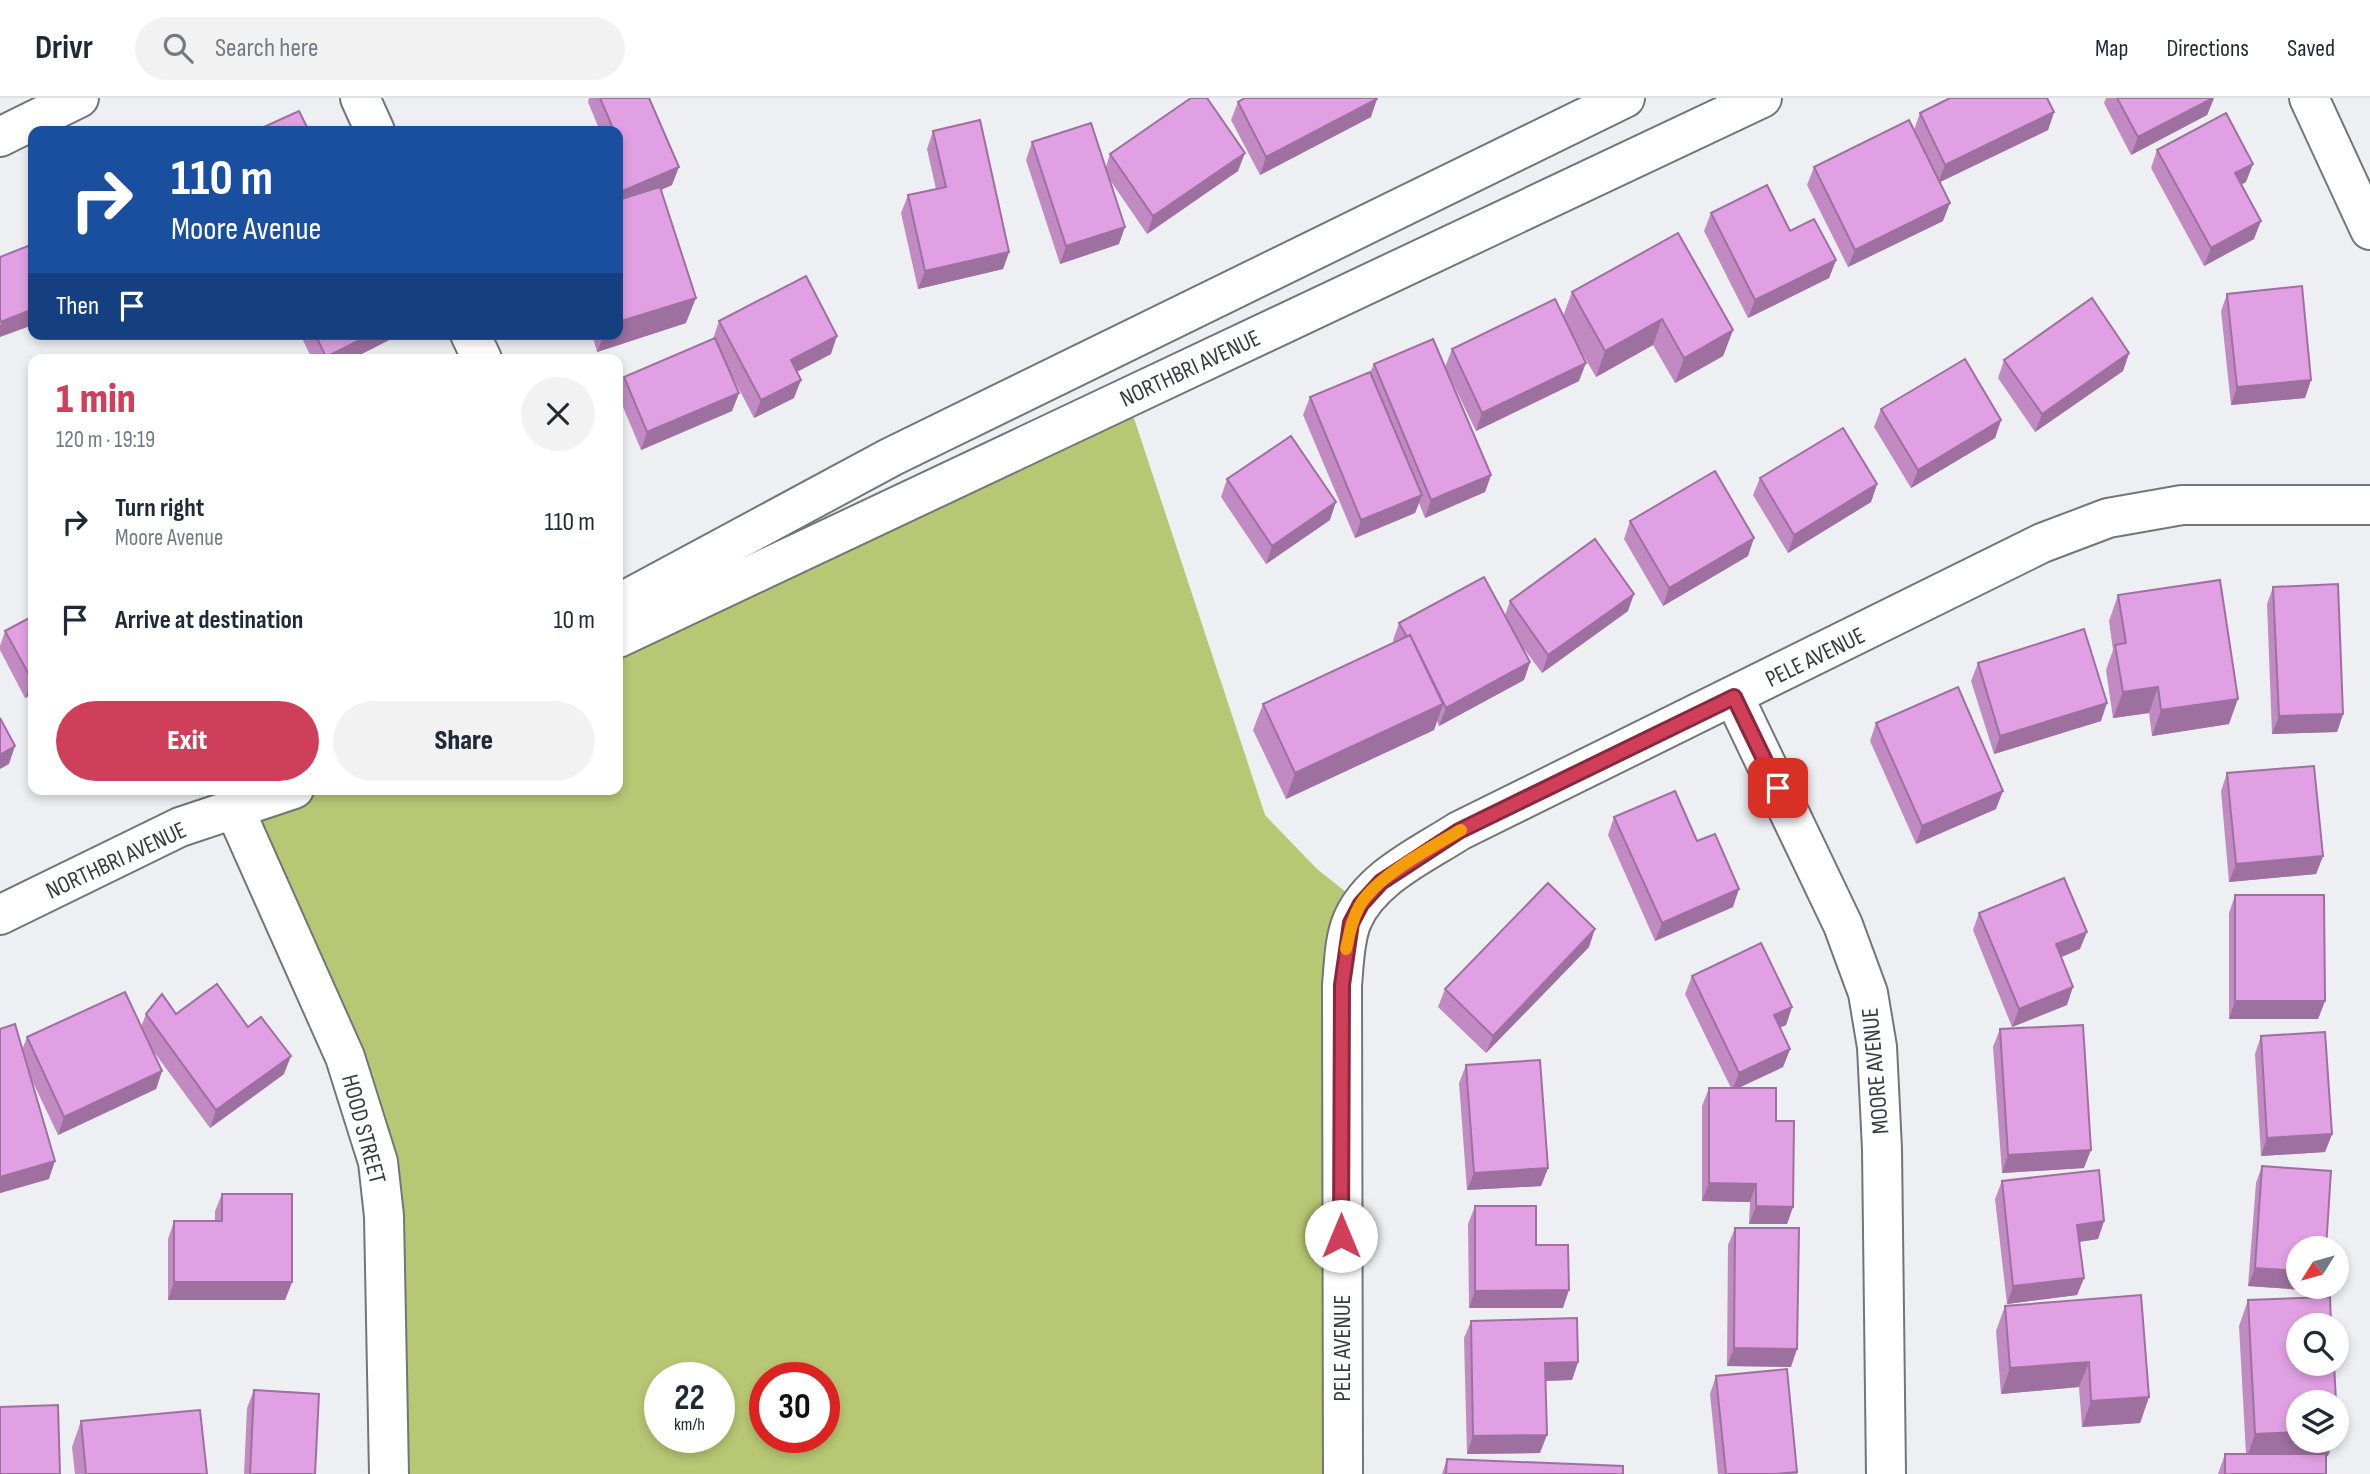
<!DOCTYPE html>
<meta charset="utf-8">
<style>
:root{--surface:#fff;--page:#f2f2f3;--text:#1f2937;--muted:#747a83;--line:#e0e1e3;--accent:#cf3f5a}
body{margin:0;font-family:"Sofia Sans Condensed",sans-serif;background:var(--page);color:var(--text);height:100vh;display:flex;flex-direction:column;font-size:26px;white-space:nowrap}
*{box-sizing:border-box;margin:0}
p{font-size:23px;color:var(--muted)}
.icon{flex:none;width:38px;height:38px;fill:none;stroke:currentColor;stroke-width:2;stroke-linecap:round;stroke-linejoin:round}
.map{position:relative;flex:1;overflow:hidden}
.details{position:absolute;left:28px;top:256px;width:595px;height:441px;display:flex;flex-direction:column;background:var(--surface);border-radius:14px;box-shadow:0 4px 10px #0003}
.details>*{flex:none}
.banner{position:absolute;left:28px;top:28px;width:595px;height:214px;border-radius:14px;box-shadow:0 4px 10px #0003;background:#1a4fa0;color:#fff;overflow:hidden}
.needle{width:46px;rotate:233deg}
.buttons{position:absolute;left:2286px;top:1138px;display:grid;gap:14px}
.buttons a{display:grid;place-items:center;width:63px;height:63px;border-radius:50%;background:var(--surface);box-shadow:0 4px 10px #0003;font-size:35px}
.speed{position:absolute;left:644px;top:1264px;display:flex;gap:14px;font-size:35px;font-weight:700;text-align:center}
.speed>*{display:grid;place-content:center;width:91px;height:91px;border-radius:50%;background:var(--surface);box-shadow:0 4px 10px #0003;line-height:1}
.speed small{font-size:18px;font-weight:400}
.speed .limit{border:10px solid #d22;background:#fff;color:#111}
.pin{position:absolute;display:grid;place-items:center;width:60px;height:60px;color:#fff;margin:-30px;border-radius:14px;box-shadow:0 4px 10px #0006}
.me{position:absolute;width:77px;margin:-38px;rotate:0deg;stroke-linejoin:round;filter:drop-shadow(0 0 5px #0008)}
.turn{display:flex;align-items:center;gap:24px;height:147px;padding:0 28px;font-size:32px}
.turn .icon{width:91px;height:91px;stroke-width:2.5}
.turn b{display:block;font-size:49px;line-height:60px}
.then{display:flex;align-items:center;height:66px;padding:0 28px;background:#0003;gap:14px;font-size:26px}
.round{display:grid;place-items:center;flex:none;width:74px;height:74px;border-radius:37px;background:var(--page)}
.overview{display:flex;align-items:center;justify-content:space-between;height:119px;padding:0 28px}
h1{font-size:42px;font-weight:800;line-height:52px;color:var(--accent)}
.primary-button{display:flex;gap:14px;margin-top:auto;padding:14px 28px}
.primary-button a{flex:1;height:80px;border-radius:42px;background:var(--accent);color:#fff;font-size:28px;font-weight:800;line-height:80px;text-align:center}
.primary-button a+a{background:var(--page);color:var(--text)}
ul{padding:0;list-style:none}
li{display:flex;align-items:center;gap:21px;height:98px;padding:0 28px}
li div{flex:1}
li b{display:block;font-size:26px}
li em{font-style:normal}
header{display:flex;align-items:center;gap:42px;box-sizing:border-box;height:98px;padding:0 35px;background:var(--surface);border-bottom:2px solid var(--line)}
header strong{font-size:33px}
nav{display:flex;gap:38px;margin-inline-start:auto;font-size:24px}
.search{width:490px;height:63px;background:var(--page);display:flex;align-items:center;gap:18px;box-sizing:border-box;padding:0 24px;border-radius:38px;color:var(--muted);font-size:26px}
.map>svg:first-child{display:block}
.green{fill:#b8c773;fill-rule:evenodd}
.lines{fill:none;stroke-linecap:round;stroke-linejoin:round}
.minor-casing{stroke:#737578;stroke-width:42}
.tertiary-casing{stroke:#737578;stroke-width:42}
.minor{stroke:#fff;stroke-width:38}
.tertiary{stroke:#fff;stroke-width:38}
.wall{fill:#c18ac3}
.shaded-wall{fill:#9d709f}
.building{fill:#e0a0e3;stroke:#9d709f;stroke-width:2}
.route-casing{stroke:#87293a;stroke-width:18}
.route{stroke:#cf3f5a;stroke-width:12}
.slow{stroke:#f59e0b;stroke-width:12}
.labels{text-anchor:middle;stroke-width:5;stroke-linejoin:round;paint-order:stroke}
.street-label{font-size:24px;fill:#393a3b;stroke:#fbfcff}
</style>
<header>
<strong>Drivr</strong>
<div class="search"><svg class="icon" aria-label="search" viewBox="0 0 24 24"><circle cx="10" cy="10" r="6"/><path d="M15 15l6 6"/></svg>Search here</div>
<nav><a>Map</a><a>Directions</a><a>Saved</a></nav>
</header>
<div class="map">
<svg width="2370" height="1376" viewBox="0 0 2370 1376">
<rect width="100%" height="100%" fill="#edeff2"/>
<!-- green -->
<path class="green" d="M1127,299L1265,717L1317,771L1361,806L1343,1376H389L384,1118L234,710L294,691H618V540ZM660,1279H719V1339H660ZM765,1279H824V1339H765Z"/>
<g class="lines">
<defs>
<g id="minor">
<path d="M360,0L375,33"/>
<path d="M2309,0L2370,132"/>
<path d="M0,39L79,0"/>
<path d="M470,236L482,261"/>
<path d="M1734,599L1843,827L1868,895L1877,949L1882,1051L1886,1376"/>
<path d="M234,710L345,959L378,1064L384,1118L389,1376"/>
<path d="M1343,1376L1342,887C1344,867 1344,842 1352,823C1370,780 1422,757 1459,733L2042,445L2108,420L2182,407H2370"/>
</g>
<g id="tertiary">
<path d="M618,506L891,359L1625,0"/>
<path d="M618,540L1762,0"/>
<path d="M0,817L180,729L294,691"/>
</g>
</defs>
<!-- minor casing -->
<use href="#minor" class="minor-casing"/>
<!-- tertiary casing -->
<use href="#tertiary" class="tertiary-casing"/>
<!-- minor -->
<use href="#minor" class="minor"/>
<!-- tertiary -->
<use href="#tertiary" class="tertiary"/>
</g>
<!-- wall -->
<g class="wall">
<path d="M589,0H649L672,87L661,92L686,225L597,254L592,236H618L600,33L588,4Z"/>
<path d="M2106,0H2214L2207,17L2131,57L2104,5Z"/>
<path d="M1238,4L1371,19L1260,77L1231,22Z"/>
<path d="M2054,14L2048,32L1940,84L1943,123L1848,169L1807,87L1814,69L1914,32L1920,15Z"/>
<path d="M933,33L1009,154L1003,171L918,191L901,115L908,97L936,91L927,51Z"/>
<path d="M1032,44L1106,69L1110,56L1238,73L1147,136L1110,82L1119,146L1060,166L1026,62Z"/>
<path d="M2157,52L2246,84L2241,87L2254,141L2204,168L2151,70Z"/>
<path d="M1711,115L1790,133L1836,162L1829,180L1748,220L1704,133Z"/>
<path d="M1572,194L1733,232L1723,258L1675,285L1653,247L1596,279L1575,243L1579,283L1476,333L1445,269L1452,251L1563,218Z"/>
<path d="M2227,196L2311,282L2305,300L2231,307L2221,213Z"/>
<path d="M719,223L831,256L797,274L794,300L754,320L727,268L739,295L732,313L641,352L618,297L624,279L713,241Z"/>
<path d="M300,236H391L389,242L352,261H312Z"/>
<path d="M2129,255L2123,273L2035,334L1998,280L2004,262Z"/>
<path d="M1374,266L1491,377L1485,394L1425,420L1419,405L1415,415L1355,440L1303,317L1310,299L1370,275Z"/>
<path d="M1881,311L2001,322L1995,340L1911,390L1874,329Z"/>
<path d="M1760,380L1877,386L1871,404L1788,455L1753,397Z"/>
<path d="M1227,381L1330,422L1266,466L1221,399Z"/>
<path d="M1630,423L1748,458L1663,508L1624,441Z"/>
<path d="M2273,489L2343,616L2337,634L2272,636L2267,506Z"/>
<path d="M2118,497L2229,626L2152,638L2149,615L2113,620L2106,572L2113,552L2109,523Z"/>
<path d="M1510,503L1628,513L1542,575L1519,544L1530,564L1524,582L1439,628L1437,623L1434,632L1286,701L1253,632L1263,606L1394,545L1393,542L1399,525L1505,517Z"/>
<path d="M33,518V596L25,600L0,552V548L5,533Z"/>
<path d="M1978,565L2101,623L1994,656L1971,583Z"/>
<path d="M1876,625L1996,711L1916,746L1870,643Z"/>
<path d="M2227,675L2323,758L2316,776L2229,784L2221,693Z"/>
<path d="M1614,719L1697,743L1733,809L1655,843L1608,737Z"/>
<path d="M2235,797L2325,903L2318,921H2229V815Z"/>
<path d="M1979,815L2080,851L2061,859L2067,907L2012,929L1973,832Z"/>
<path d="M1589,849L1486,955L1438,909L1445,891Z"/>
<path d="M1692,878L1792,909L1786,927L1780,930L1790,951L1783,969L1738,990L1776,1023L1793,1109L1787,1126H1749L1750,1104L1702,1103V1008L1709,990H1731L1685,896Z"/>
<path d="M146,916H176L248,929L284,976L210,1030L151,950L162,973L156,991L58,1037L30,978L49,1081L0,1095V931L22,952L27,939L141,929Z"/>
<path d="M2000,931L2084,1070L2002,1075L1993,949Z"/>
<path d="M2261,938L2332,1036L2325,1054L2261,1058L2255,956Z"/>
<path d="M1466,967L1548,1070L1541,1088L1467,1092L1459,985Z"/>
<path d="M2262,1068L2318,1193L2248,1188L2256,1085Z"/>
<path d="M2002,1083L2104,1123L2098,1141L2079,1144L2084,1180L2077,1197L2007,1206L1995,1101Z"/>
<path d="M222,1096L292,1184L285,1202H168V1141L174,1123H215V1113Z"/>
<path d="M1475,1108L1536,1147L1563,1210H1469L1468,1126Z"/>
<path d="M1735,1130L1791,1269L1727,1268L1728,1147Z"/>
<path d="M2248,1202L2328,1358H2326V1376H2218L2225,1356H2246L2239,1228Z"/>
<path d="M2005,1208L2149,1299L2140,1325L2082,1329L2079,1289L2001,1296L1996,1233Z"/>
<path d="M1471,1223L1578,1264L1572,1282L1545,1283L1540,1355L1467,1356L1464,1240Z"/>
<path d="M1716,1278L1797,1374V1376H1718L1710,1296Z"/>
<path d="M254,1292L315,1376H244L247,1310Z"/>
<path d="M81,1323L207,1376H75L72,1349Z"/>
<path d="M1447,1361L1623,1376H1442Z"/>
</g>
<!-- shaded-wall -->
<g class="shaded-wall">
<path d="M2214,0L2207,17L2131,57L2138,39Z"/>
<path d="M1377,1L1371,19L1260,77L1266,59Z"/>
<path d="M2054,14L2048,32L1938,85L1945,67Z"/>
<path d="M1245,55L1238,73L1147,136L1153,118Z"/>
<path d="M2253,66L2246,84L2228,93L2235,75Z"/>
<path d="M679,69L672,87L618,110V95Z"/>
<path d="M1950,105L1943,123L1848,169L1855,152Z"/>
<path d="M2261,123L2254,141L2204,168L2211,150Z"/>
<path d="M1125,129L1119,146L1060,166L1066,148Z"/>
<path d="M1009,154L1003,171L918,191L925,173Z"/>
<path d="M1836,162L1829,180L1748,220L1755,202Z"/>
<path d="M696,200L686,225L597,254L604,236H618V224Z"/>
<path d="M33,211V227L0,239V227L1,224Z"/>
<path d="M1662,221L1653,247L1596,279L1605,253Z"/>
<path d="M1733,232L1723,258L1675,285L1684,260Z"/>
<path d="M372,236H391L389,242L352,261H325L326,259Z"/>
<path d="M837,238L831,256L785,280L791,262Z"/>
<path d="M2129,255L2123,273L2035,334L2042,316Z"/>
<path d="M1586,265L1579,283L1476,333L1482,315Z"/>
<path d="M801,282L794,300L754,320L761,302Z"/>
<path d="M2311,282L2305,300L2231,307L2237,289Z"/>
<path d="M739,295L732,313L641,352L647,334Z"/>
<path d="M2001,322L1995,340L1911,390L1918,372Z"/>
<path d="M1491,377L1485,394L1425,420L1431,402Z"/>
<path d="M1877,386L1871,404L1788,455L1794,437Z"/>
<path d="M1422,397L1415,415L1355,440L1361,422Z"/>
<path d="M1336,404L1330,422L1266,466L1272,448Z"/>
<path d="M1754,440L1748,458L1663,508L1669,490Z"/>
<path d="M1634,496L1628,513L1542,575L1548,557Z"/>
<path d="M1530,564L1524,582L1439,628L1446,610Z"/>
<path d="M32,582H33V596L25,600Z"/>
<path d="M2158,589L2149,615L2113,620L2123,594Z"/>
<path d="M2238,601L2229,626L2152,638L2161,612Z"/>
<path d="M2107,605L2101,623L1994,656L2000,638Z"/>
<path d="M1443,606L1434,632L1286,701L1295,675Z"/>
<path d="M2343,616L2337,634L2272,636L2279,618Z"/>
<path d="M15,648L9,666L0,671V657Z"/>
<path d="M2003,693L1996,711L1916,746L1922,728Z"/>
<path d="M2323,758L2316,776L2229,784L2236,766Z"/>
<path d="M1739,791L1733,809L1655,843L1662,825Z"/>
<path d="M1595,831L1589,849L1486,955L1493,938Z"/>
<path d="M2087,834L2080,851L2050,864L2056,846Z"/>
<path d="M2073,889L2067,907L2012,929L2019,911Z"/>
<path d="M2235,903H2325L2318,921H2229Z"/>
<path d="M1792,909L1786,927L1767,935L1774,917Z"/>
<path d="M1790,951L1783,969L1732,993L1739,975Z"/>
<path d="M291,958L284,976L210,1030L216,1012Z"/>
<path d="M162,973L156,991L58,1037L64,1019Z"/>
<path d="M2332,1036L2325,1054L2261,1058L2267,1040Z"/>
<path d="M2091,1052L2084,1070L2002,1075L2008,1057Z"/>
<path d="M55,1063L49,1081L0,1095V1079Z"/>
<path d="M1548,1070L1541,1088L1467,1092L1474,1075Z"/>
<path d="M1709,1085L1756,1086L1750,1104L1702,1103Z"/>
<path d="M1756,1108L1793,1109L1787,1126H1749Z"/>
<path d="M2104,1123L2098,1141L2070,1145L2077,1127Z"/>
<path d="M2255,1170L2298,1173V1188H2320L2318,1193L2248,1188Z"/>
<path d="M2084,1180L2077,1197L2007,1206L2013,1188Z"/>
<path d="M174,1184H292L285,1202H168Z"/>
<path d="M1569,1192L1563,1210H1469L1475,1193Z"/>
<path d="M1734,1250L1797,1251L1791,1269L1727,1268Z"/>
<path d="M1578,1264L1572,1282L1538,1283L1545,1265Z"/>
<path d="M2089,1264L2079,1289L2001,1296L2010,1270Z"/>
<path d="M2149,1299L2140,1325L2082,1329L2091,1303Z"/>
<path d="M2298,1334V1342H2334L2328,1358L2246,1362L2255,1336Z"/>
<path d="M1547,1337L1540,1355L1467,1356L1473,1338Z"/>
</g>
<!-- building -->
<g class="building">
<path d="M600,0H649L679,69L618,95V33H599L612,28Z"/>
<path d="M1191,0H1207L1245,55L1153,118L1110,56Z"/>
<path d="M1245,0H1377V1L1266,59L1238,4Z"/>
<path d="M1950,0H2047L2054,14L1945,67L1920,15Z"/>
<path d="M2117,0H2213L2138,39Z"/>
<path d="M299,13L309,33H255Z"/>
<path d="M2226,15L2253,66L2235,75L2261,123L2211,150L2157,52Z"/>
<path d="M980,22L1009,154L925,173L908,97L946,89L933,33Z"/>
<path d="M1909,22L1950,105L1855,152L1814,69Z"/>
<path d="M1091,25L1125,129L1066,148L1032,44Z"/>
<path d="M1767,87L1790,133L1814,121L1836,162L1755,202L1711,115Z"/>
<path d="M660,89L696,200L618,224V102Z"/>
<path d="M1678,135L1733,232L1684,260L1662,221L1605,253L1572,194Z"/>
<path d="M33,146V211L1,224L0,220V159Z"/>
<path d="M806,178L837,238L791,262L801,282L761,302L719,223Z"/>
<path d="M2302,188L2311,282L2237,289L2227,196Z"/>
<path d="M2092,200L2129,255L2042,316L2004,262Z"/>
<path d="M1555,201L1586,265L1482,315L1452,251Z"/>
<path d="M315,236H372L326,259Z"/>
<path d="M715,240L739,295L647,334L624,279Z"/>
<path d="M1433,241L1491,377L1431,402L1374,266Z"/>
<path d="M1965,261L2001,322L1918,372L1881,311Z"/>
<path d="M1370,274L1422,397L1361,422L1310,299Z"/>
<path d="M1843,330L1877,386L1794,437L1760,380Z"/>
<path d="M1291,338L1336,404L1272,448L1227,381Z"/>
<path d="M1715,373L1754,440L1669,490L1630,423Z"/>
<path d="M1595,441L1634,496L1548,557L1510,503Z"/>
<path d="M1484,479L1530,564L1446,610L1410,537L1407,539L1399,525Z"/>
<path d="M2220,482L2238,601L2161,612L2158,589L2123,594L2115,547L2126,545L2118,497Z"/>
<path d="M2338,486L2343,616L2279,618L2273,489Z"/>
<path d="M33,518V582H32L5,533Z"/>
<path d="M2084,531L2107,605L2000,638L1978,565Z"/>
<path d="M1410,537L1443,606L1295,675L1263,606Z"/>
<path d="M1958,589L2003,693L1922,728L1876,625Z"/>
<path d="M0,620L15,648L0,657Z"/>
<path d="M2314,668L2323,758L2236,766L2227,675Z"/>
<path d="M1675,693L1697,743L1715,736L1739,791L1662,825L1614,719Z"/>
<path d="M2064,780L2087,834L2056,846L2073,889L2019,911L1979,815Z"/>
<path d="M1548,785L1595,831L1493,938L1445,891Z"/>
<path d="M2235,797H2324L2325,903H2235Z"/>
<path d="M1761,845L1792,909L1774,917L1790,951L1739,975L1692,878Z"/>
<path d="M217,886L248,929L261,919L291,958L216,1012L146,916L162,896L176,916Z"/>
<path d="M125,894L162,973L64,1019L27,939Z"/>
<path d="M15,926L55,1063L0,1079V931Z"/>
<path d="M2083,927L2091,1052L2008,1057L2000,931Z"/>
<path d="M2325,934L2332,1036L2267,1040L2261,938Z"/>
<path d="M1540,962L1548,1070L1474,1075L1466,967Z"/>
<path d="M1709,990H1776V1023H1794L1793,1109L1756,1108V1086L1709,1085Z"/>
<path d="M2262,1068L2331,1073L2326,1150H2298V1173L2255,1170Z"/>
<path d="M2099,1072L2104,1123L2077,1127L2084,1180L2013,1188L2002,1083Z"/>
<path d="M222,1096H292V1184H174V1123H222Z"/>
<path d="M1475,1108H1536V1147H1568L1569,1192L1475,1193Z"/>
<path d="M1735,1130H1799L1797,1251L1734,1250Z"/>
<path d="M2141,1197L2149,1299L2091,1303L2089,1264L2010,1270L2005,1208Z"/>
<path d="M2330,1199L2331,1227H2298V1265H2334L2336,1304H2298V1334L2255,1336L2248,1202Z"/>
<path d="M1577,1220L1578,1264L1545,1265L1547,1337L1473,1338L1471,1223Z"/>
<path d="M1787,1271L1797,1374L1775,1376H1726L1716,1278Z"/>
<path d="M254,1292L319,1296L315,1376H250Z"/>
<path d="M58,1307L60,1376H0V1309Z"/>
<path d="M200,1312L207,1376H86L81,1323Z"/>
<rect x="2225" y="1356" width="101" height="20"/>
<path d="M1447,1361L1623,1368V1376H1446Z"/>
</g>
<g class="lines">
<defs>
<path id="route" d="M1341,1138L1342,887L1351,825L1361,806L1381,784L1459,733L1734,599L1778,690"/>
</defs>
<!-- route casing -->
<use href="#route" class="route-casing"/>
<!-- route -->
<use href="#route" class="route"/>
<!-- slow -->
<path class="slow" d="M1346,851C1349,836 1352,822 1359,809C1376,778 1431,750 1461,732"/>
</g>
<g class="labels">
<!-- street labels -->
<g class="street-label">
<text transform="translate(1190 270) rotate(-25)" y="8">NORTHBRI AVENUE</text>
<text transform="translate(1815 559) rotate(-26)" y="8">PELE AVENUE</text>
<text transform="translate(116 762) rotate(-25)" y="8">NORTHBRI AVENUE</text>
<text transform="translate(1875 973) rotate(-95)" y="8">MOORE AVENUE</text>
<text transform="translate(364 1031) rotate(75)" y="8">HOOD STREET</text>
<text transform="translate(1342 1250) rotate(-90)" y="8">PELE AVENUE</text>
</g>
</g>
</svg>
<div class="buttons">
<a><svg class="needle" viewBox="-14 -14 28 28"><path d="M0-13l5 13h-10z" fill="#e53935"/><path d="M0 13l5-13h-10z" fill="#747a83"/></svg></a>
<a><svg class="icon" aria-label="search" viewBox="0 0 24 24"><circle cx="10" cy="10" r="6"/><path d="M15 15l6 6"/></svg></a>
<a><svg class="icon" aria-label="layers" viewBox="0 0 24 24"><path d="M12 4l9 5-9 5-9-5zM3 14l9 5 9-5"/></svg></a>
</div>
<div class="speed"><div>22<small>km/h</small></div><div class="limit">30</div></div>
<div class="pin" style="left:1778px;top:690px;background:#d93025"><svg class="icon" aria-label="arrive" viewBox="0 0 24 24"><path d="M6 21V4h12l-3 4 3 4H6"/></svg></div>
<svg class="me" style="left:1341px;top:1138px" viewBox="-20 -20 40 40"><circle r="19" fill="#fff"/><path d="M0-13L10 11 0 6-10 11z" fill="#cf3f5a"/></svg>
<div class="banner">
<div class="turn"><svg class="icon" aria-label="right" viewBox="0 0 24 24"><path d="M7 20v-9h11M14 6l5 5-5 5"/></svg><div><b>110 m</b>Moore Avenue</div></div>
<div class="then">Then<svg class="icon" aria-label="arrive" viewBox="0 0 24 24"><path d="M6 21V4h12l-3 4 3 4H6"/></svg></div>
</div>
<section class="details">
<div class="overview"><div><h1>1 min</h1><p>120 m · 19:19</p></div><a class="round"><svg class="icon" aria-label="close" viewBox="0 0 24 24"><path d="M6 6l12 12M18 6L6 18"/></svg></a></div>
<ul>
<li><svg class="icon" aria-label="right" viewBox="0 0 24 24"><path d="M7 20v-9h11M14 6l5 5-5 5"/></svg><div><b>Turn right</b><p>Moore Avenue</p></div><em>110 m</em></li>
<li><svg class="icon" aria-label="arrive" viewBox="0 0 24 24"><path d="M6 21V4h12l-3 4 3 4H6"/></svg><div><b>Arrive at destination</b></div><em>10 m</em></li>
</ul>
<div class="primary-button"><a>Exit</a><a>Share</a></div>
</section>
</div>
